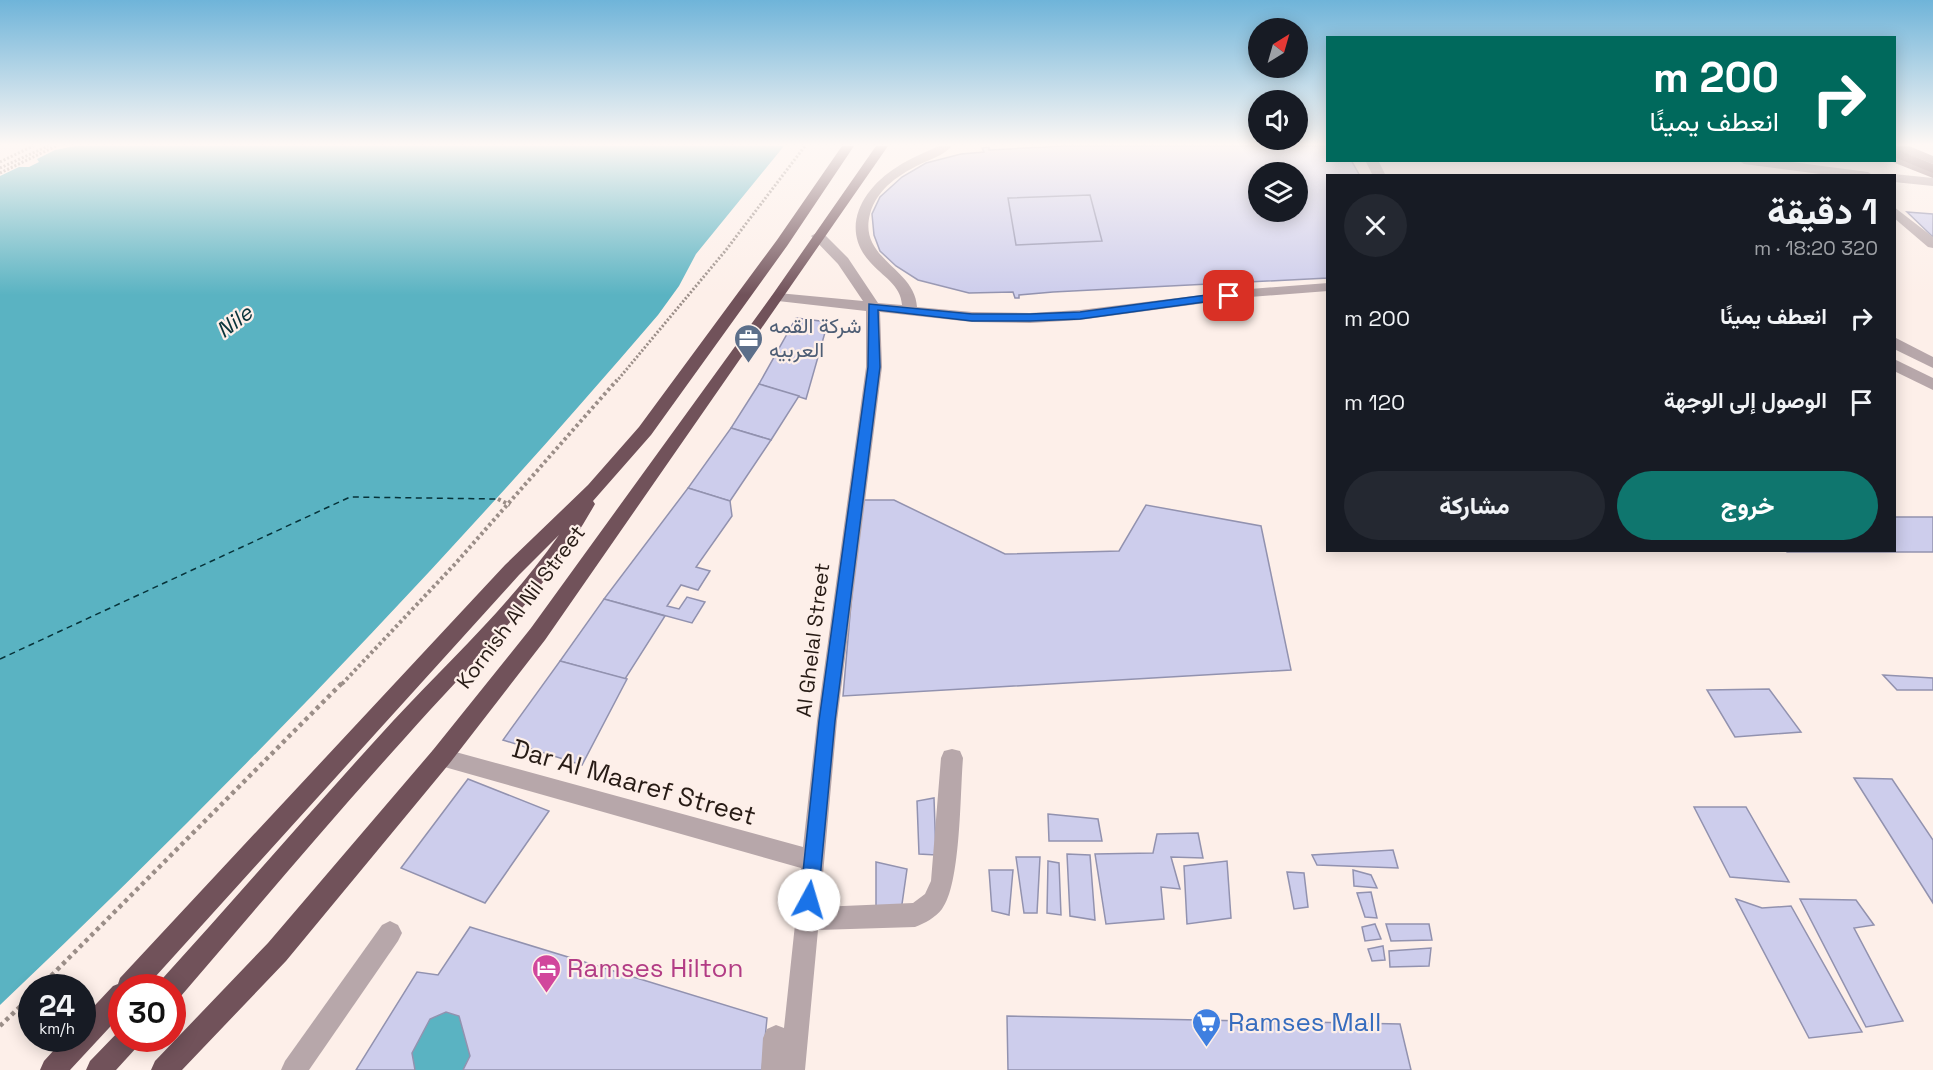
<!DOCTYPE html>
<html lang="ar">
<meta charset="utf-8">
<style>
:root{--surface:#171b24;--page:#242831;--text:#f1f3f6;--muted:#9ea1a6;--accent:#0f766e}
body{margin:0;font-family:"Space Grotesk",Vazirmatn,sans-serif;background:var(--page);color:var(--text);direction:rtl;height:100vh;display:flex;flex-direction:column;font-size:22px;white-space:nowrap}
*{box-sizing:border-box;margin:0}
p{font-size:20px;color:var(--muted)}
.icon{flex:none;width:33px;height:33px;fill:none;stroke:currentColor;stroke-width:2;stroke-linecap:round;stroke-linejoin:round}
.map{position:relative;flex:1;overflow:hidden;direction:ltr}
.panel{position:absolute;left:1326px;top:174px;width:570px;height:378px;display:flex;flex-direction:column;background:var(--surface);border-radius:0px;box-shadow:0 3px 15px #0003;direction:rtl}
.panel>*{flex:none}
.hud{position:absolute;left:1326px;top:36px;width:570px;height:126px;border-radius:0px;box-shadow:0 3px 15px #0003;direction:rtl;background:#00695c;color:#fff;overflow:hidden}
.needle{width:39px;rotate:37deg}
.controls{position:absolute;left:1248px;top:18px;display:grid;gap:12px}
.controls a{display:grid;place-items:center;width:60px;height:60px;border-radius:50%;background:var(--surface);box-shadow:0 3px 15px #0003;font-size:30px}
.speed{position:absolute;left:18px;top:974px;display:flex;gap:12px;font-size:30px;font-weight:700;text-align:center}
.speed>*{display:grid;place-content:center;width:78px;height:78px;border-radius:50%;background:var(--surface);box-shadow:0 3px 15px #0003;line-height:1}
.speed small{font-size:15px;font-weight:400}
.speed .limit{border:9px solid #d22;background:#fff;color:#111}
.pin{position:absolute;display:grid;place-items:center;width:51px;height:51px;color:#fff;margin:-26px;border-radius:12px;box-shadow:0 3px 9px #0006}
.me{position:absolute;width:66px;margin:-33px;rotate:6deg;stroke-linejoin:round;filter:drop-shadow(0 0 4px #0008)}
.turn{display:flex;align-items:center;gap:21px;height:126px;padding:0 18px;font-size:27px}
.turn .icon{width:78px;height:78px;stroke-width:2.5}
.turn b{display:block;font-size:42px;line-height:51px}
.round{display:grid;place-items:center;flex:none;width:63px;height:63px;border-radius:32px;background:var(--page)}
.headline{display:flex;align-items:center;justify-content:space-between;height:102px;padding:0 18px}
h1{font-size:36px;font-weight:800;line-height:45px}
.cta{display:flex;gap:12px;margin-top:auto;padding:12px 18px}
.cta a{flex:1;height:69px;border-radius:36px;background:var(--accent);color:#fff;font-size:24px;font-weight:800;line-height:69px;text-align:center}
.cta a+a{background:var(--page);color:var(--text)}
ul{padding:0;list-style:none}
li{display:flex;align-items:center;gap:18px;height:84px;padding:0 18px}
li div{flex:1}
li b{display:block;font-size:22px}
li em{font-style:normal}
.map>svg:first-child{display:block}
.water{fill:#5ab3c2}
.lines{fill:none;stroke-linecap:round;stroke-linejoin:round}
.ferry{stroke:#07333a;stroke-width:1.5;stroke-dasharray:6 4.5;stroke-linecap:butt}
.building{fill:#cdcdec;stroke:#9292af;stroke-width:1.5;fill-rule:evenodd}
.path-far2{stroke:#9b8e88;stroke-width:3;stroke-dasharray:2 2;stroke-linecap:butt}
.path-far1{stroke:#9b8e88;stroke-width:4;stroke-dasharray:3 3;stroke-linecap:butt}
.path{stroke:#9b8e88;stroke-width:4.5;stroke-dasharray:4 4;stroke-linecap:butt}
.minor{fill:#b7a7aa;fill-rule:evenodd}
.major{fill:#84696f;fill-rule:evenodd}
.highway{fill:#71525a;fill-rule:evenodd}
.route{fill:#1a73e8;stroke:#114b97;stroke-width:1.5}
.labels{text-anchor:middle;stroke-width:4.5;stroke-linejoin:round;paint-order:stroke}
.service-label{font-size:21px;fill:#4e5e75;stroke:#fdefe9;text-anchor:start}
.street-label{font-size:21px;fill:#271b15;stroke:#fdefe9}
.water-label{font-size:22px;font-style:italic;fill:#07333a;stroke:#fdefe9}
.near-street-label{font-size:26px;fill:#271b15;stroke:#fdefe9}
.near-hotel-label{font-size:26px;fill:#b23c85;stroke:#fdefe9;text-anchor:start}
.near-shop-label{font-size:26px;fill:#366cbe;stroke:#fdefe9;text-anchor:start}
</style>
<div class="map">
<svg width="1933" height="1070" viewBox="0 0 1933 1070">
<rect width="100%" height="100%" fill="#fdefe9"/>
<!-- water -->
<g class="water">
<path d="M75,146H784L696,254L679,286L658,315C451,557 231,786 0,1005V176L19,167H29L39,162L37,159L55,150Z"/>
<path d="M446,1012L459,1016L470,1056L463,1070H415L412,1053L430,1019Z"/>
</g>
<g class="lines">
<!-- ferry -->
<path class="ferry" d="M0,659L350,497L498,499"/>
</g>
<!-- building -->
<g class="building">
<path d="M1063,146H1328V160H1351L1360,176H1328V278L1053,292L1019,295V298H1015L1013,292L969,293L918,280L896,266L880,251L874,235L872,214L880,197L902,177L926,163L961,154L984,152L982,148L989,147V150ZM1258,172H1298V212H1258Z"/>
<path d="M1090,195L1102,241L1016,245L1008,198Z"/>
<path d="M1907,212L1933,214V237Z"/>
<path d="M796,318L828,322L806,399L759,384Z"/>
<path d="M759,384L799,396L771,440L731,428Z"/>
<path d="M731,428L771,440L730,501L688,488Z"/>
<path d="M688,488L730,501L732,516L696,567L710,571L698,590L681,585L667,606L679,609L687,597L705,602L692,623L604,599Z"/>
<path d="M860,500H894L1005,554L1119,551L1146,505L1261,526L1291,670L843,696Z"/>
<path d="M1894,517H1933V552H1787L1786,550H1894Z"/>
<path d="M604,599L665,616L625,679L560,661Z"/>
<path d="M560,661L627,679L582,765L503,740Z"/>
<path d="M1883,675L1933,678V690H1897Z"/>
<path d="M1769,689L1801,732L1735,737L1707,690Z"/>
<path d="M1854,778L1892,779L1933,840V903Z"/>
<path d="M468,779L549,811L485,903L401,868Z"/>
<path d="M934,798L936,855L919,854L917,801Z"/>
<path d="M1694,807H1746L1789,882L1730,877Z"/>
<path d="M1048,814L1098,819L1102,841H1049Z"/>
<path d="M1198,833L1203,858L1171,857L1180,889L1161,887L1164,919L1106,924L1095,854L1153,853L1157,834Z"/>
<path d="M1393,850L1398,868L1317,865L1312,855Z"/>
<path d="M1067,854L1090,855L1095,920L1070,916Z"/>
<path d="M1016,857H1040L1037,913H1024Z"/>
<path d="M1048,861L1059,863L1061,915L1047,913Z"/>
<path d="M1227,861L1231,918L1187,924L1184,866Z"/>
<path d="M876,862L907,869L901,911L876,916Z"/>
<path d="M989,870H1013L1009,915L992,911Z"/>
<path d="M1353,870L1371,875L1377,888L1354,886Z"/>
<path d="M1287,872L1304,873L1308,907L1294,909Z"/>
<path d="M1371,892L1377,918L1365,917L1357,893Z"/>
<path d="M1736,899L1762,908L1791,906L1862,1032L1809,1038Z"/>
<path d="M1800,899L1856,900L1874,925L1854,928L1903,1021L1866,1027Z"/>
<path d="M1375,924L1381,939L1365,941L1362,927Z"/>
<path d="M1386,924H1429L1432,940L1391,941Z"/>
<path d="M470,927L767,1018L762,1070H463L470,1056L459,1016L446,1012L430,1019L412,1053L415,1070H356L417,972L438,975Z"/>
<path d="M1383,946L1385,960L1372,961L1368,949Z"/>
<path d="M1431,948L1429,966L1390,967L1389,951Z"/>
<path d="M1007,1016L1400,1024L1411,1070H1008Z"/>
</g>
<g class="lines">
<!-- path-far2 -->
<g class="path-far2">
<path d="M0,162L33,146"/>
<path d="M0,168L48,146"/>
<path d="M0,173L56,146"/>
<path d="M616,382L726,250L805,146"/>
</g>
<!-- path-far1 -->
<g class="path-far1">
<path d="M498,499L510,505"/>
<path d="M342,684L455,564L617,380"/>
</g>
<!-- path -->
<g class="path">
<path d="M40,987L343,682"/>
<path d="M0,1026L32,995"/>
</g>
<!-- minor -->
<g class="minor">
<path d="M938,146H952C945,154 934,158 925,162C901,173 877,188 870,214C858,259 915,268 917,307L972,312L1030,313L1080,310L1250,289L1328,283V291L1250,297L1080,320L1030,323L972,322L880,312L882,367L837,721L820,907L913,903L925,894L931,881L941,758L944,751L952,749L960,751L963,758C960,793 961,884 942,909C935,918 925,923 915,927L818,930L805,1070H761L763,1038L767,1029L776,1025L784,1028L801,868L441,766L433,764L430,757L433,750L441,748L803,847L817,721L866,367V311L778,301L771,297L778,293L863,301L838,264L811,236L818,232L823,233L848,258L878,303L902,305C901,285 882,276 870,262C839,228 863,188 897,167C910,158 925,153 938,146Z"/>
<path d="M1365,160H1378L1386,176H1373Z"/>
<path d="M1738,160H1777L1868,172L1874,176H1835L1744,164Z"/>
<path d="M1894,174L1933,178V186L1894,182V176H1889Z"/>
<path d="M1894,207L1933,237V248L1928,247L1894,218Z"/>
<path d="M1894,337L1933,357V368L1894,349Z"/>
<path d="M1894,359L1933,378V390L1894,371Z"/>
<path d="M390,921L398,925L402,933L398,941L309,1070H281L285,1061L382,925Z"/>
</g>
<!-- major -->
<g class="major">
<path d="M1894,146H1909L1933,156V164L1895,149Z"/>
<path d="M1894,154L1933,169V178L1890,161L1894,160Z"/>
</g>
<!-- highway -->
<g class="highway">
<path d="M842,146H854L787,246L651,435L593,501L595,504C542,598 474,660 404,739C328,823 255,910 181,996L172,999V987H160L163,978C240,893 315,806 393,721C450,660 511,604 559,535L519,575L146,987H122V1014L70,1070H40L44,1061L65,1038H82V1019L113,986L118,984L120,978L505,565L588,485L639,427L777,240Z"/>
<path d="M876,146H888L545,640L449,764L286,961L182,1070H151L155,1061L268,943L433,750L531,628L773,294Z"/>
<path d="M1894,148L1933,164V173L1894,157Z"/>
<path d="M122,1028V1038H141L137,1047L116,1070H86L90,1061Z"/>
</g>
</g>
<!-- sky -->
<linearGradient id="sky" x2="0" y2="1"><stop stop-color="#6fb4d9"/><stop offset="0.49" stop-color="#fef8f5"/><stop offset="1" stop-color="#fef8f5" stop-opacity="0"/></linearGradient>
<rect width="1933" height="295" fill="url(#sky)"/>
<!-- route -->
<path class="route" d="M1229,292L1233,293V298L1080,319L1030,321H972L878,310L880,367L835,721L818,900L815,906L809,909L803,906L800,900L819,721L868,367L869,304L972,314H1030L1080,312Z"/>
<!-- icons -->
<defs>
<symbol id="office-pin" viewBox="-11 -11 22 30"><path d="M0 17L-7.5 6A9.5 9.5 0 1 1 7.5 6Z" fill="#5c6f8a" stroke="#fdefe9"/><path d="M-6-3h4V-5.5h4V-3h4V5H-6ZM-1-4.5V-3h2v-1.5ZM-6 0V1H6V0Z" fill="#fff"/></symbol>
<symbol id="hotel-pin" viewBox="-11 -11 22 30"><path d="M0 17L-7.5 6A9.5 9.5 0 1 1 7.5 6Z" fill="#d1479c" stroke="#fdefe9"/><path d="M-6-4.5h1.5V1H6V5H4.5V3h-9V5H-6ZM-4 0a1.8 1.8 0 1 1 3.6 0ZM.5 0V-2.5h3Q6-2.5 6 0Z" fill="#fff"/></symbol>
<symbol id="supermarket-pin" viewBox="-11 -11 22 30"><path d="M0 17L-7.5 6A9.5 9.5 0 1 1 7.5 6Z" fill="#3f7fe0" stroke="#fdefe9"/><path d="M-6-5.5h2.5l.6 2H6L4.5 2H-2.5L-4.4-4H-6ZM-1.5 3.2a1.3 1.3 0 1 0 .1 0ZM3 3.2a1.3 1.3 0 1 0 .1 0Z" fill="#fff"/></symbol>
</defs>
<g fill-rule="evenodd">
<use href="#office-pin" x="732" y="322" width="33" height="45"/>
<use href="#hotel-pin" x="530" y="952" width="33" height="45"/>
<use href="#supermarket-pin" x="1190" y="1006" width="33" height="45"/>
</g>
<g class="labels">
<!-- service labels -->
<g class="service-label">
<text x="769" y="333">شركة القمه<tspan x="769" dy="24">العربيه</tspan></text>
</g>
<!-- street labels -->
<g class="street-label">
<text transform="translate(521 607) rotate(-53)" y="7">Kornish Al Nil Street</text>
<text transform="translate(813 640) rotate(-83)" y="7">Al Ghelal Street</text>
</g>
<!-- water labels -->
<g class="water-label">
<text transform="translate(234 321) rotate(-37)" y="8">Nile</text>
</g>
<!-- near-street labels -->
<g class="near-street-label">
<text transform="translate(634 782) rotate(16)" y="9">Dar Al Maaref Street</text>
</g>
<!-- near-hotel labels -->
<g class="near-hotel-label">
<text x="567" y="977">Ramses Hilton</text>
</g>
<!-- near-shop labels -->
<g class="near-shop-label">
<text x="1228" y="1031">Ramses Mall</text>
</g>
</g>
</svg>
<div class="controls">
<a><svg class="needle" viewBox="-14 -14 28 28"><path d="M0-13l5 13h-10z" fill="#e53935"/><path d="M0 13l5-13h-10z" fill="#9ea1a6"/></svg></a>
<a><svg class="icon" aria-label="sound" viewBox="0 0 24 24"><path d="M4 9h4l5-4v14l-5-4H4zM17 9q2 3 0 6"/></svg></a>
<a><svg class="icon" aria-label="layers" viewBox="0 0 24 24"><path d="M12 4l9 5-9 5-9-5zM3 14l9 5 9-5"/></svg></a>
</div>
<div class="speed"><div>24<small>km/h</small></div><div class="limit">30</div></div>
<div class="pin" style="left:1229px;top:296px;background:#d93025"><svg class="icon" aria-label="arrive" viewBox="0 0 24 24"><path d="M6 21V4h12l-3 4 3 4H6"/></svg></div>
<svg class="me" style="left:809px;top:900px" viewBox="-20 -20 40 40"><circle r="19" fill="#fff"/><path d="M0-13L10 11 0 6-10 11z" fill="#1a73e8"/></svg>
<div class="hud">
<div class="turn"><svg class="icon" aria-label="right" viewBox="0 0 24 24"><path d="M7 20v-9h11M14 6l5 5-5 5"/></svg><div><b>200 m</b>انعطف يمينًا</div></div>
</div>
<section class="panel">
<div class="headline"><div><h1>1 دقيقة</h1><p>320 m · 18:20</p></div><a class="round"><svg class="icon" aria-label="close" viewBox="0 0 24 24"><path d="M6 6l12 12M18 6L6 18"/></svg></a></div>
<ul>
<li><svg class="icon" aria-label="right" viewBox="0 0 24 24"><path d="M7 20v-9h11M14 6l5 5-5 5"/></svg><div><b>انعطف يمينًا</b></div><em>200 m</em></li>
<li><svg class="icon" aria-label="arrive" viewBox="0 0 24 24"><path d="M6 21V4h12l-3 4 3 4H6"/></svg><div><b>الوصول إلى الوجهة</b></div><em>120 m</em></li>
</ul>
<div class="cta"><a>خروج</a><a>مشاركة</a></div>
</section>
</div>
